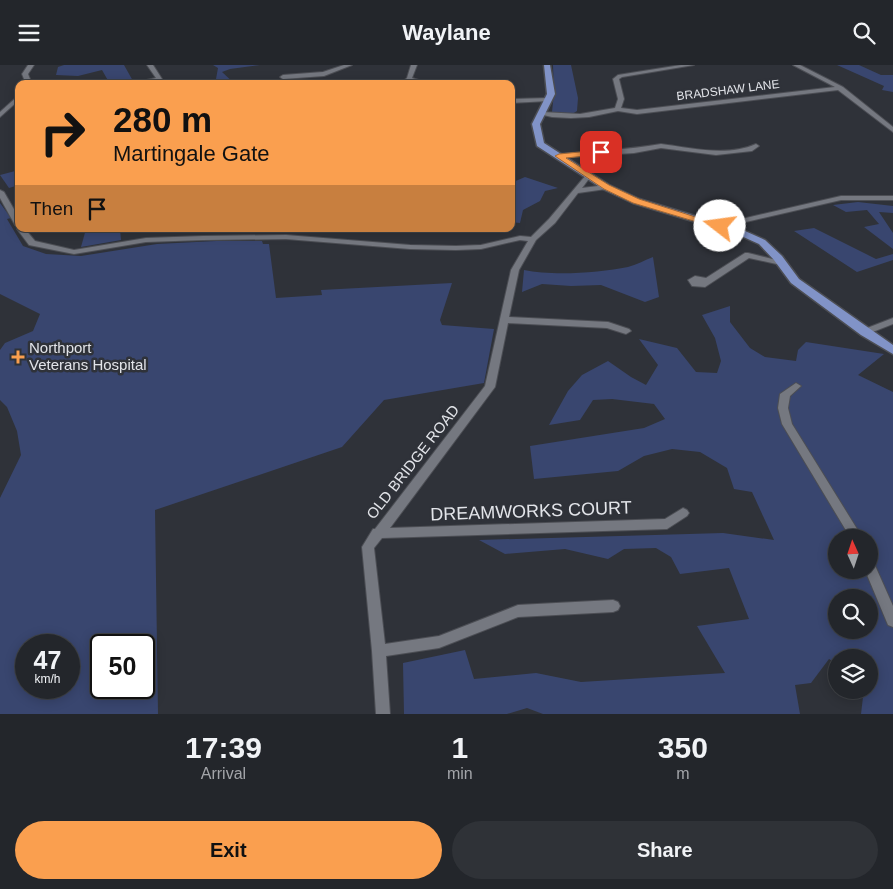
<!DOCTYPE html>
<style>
:root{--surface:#23262b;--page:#2f3237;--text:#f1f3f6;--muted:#a3a5a9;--line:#404347;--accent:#fa9f4f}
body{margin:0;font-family:Helvetica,sans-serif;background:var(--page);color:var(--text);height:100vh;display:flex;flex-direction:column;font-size:19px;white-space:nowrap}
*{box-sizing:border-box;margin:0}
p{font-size:16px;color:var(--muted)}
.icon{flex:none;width:28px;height:28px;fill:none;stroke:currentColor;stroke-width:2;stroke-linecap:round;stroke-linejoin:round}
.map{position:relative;height:649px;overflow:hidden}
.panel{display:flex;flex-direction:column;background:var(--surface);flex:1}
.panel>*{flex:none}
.top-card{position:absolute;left:15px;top:15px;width:500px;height:152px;border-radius:10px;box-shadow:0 2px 12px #0003,0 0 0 1px var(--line);background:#fa9f4f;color:#111;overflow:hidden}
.needle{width:32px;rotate:357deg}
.controls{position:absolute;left:828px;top:464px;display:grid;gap:10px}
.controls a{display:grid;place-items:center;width:50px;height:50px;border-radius:50%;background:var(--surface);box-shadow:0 2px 12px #0003,0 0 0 1px var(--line);font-size:25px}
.speed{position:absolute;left:15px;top:569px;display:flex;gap:10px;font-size:25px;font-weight:700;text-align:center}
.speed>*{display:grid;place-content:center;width:65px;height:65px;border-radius:50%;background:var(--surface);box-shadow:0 2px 12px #0003,0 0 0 1px var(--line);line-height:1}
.speed small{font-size:12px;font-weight:400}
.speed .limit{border:2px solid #111;border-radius:8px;background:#fff;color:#111}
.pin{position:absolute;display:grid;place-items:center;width:42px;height:42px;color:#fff;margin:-21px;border-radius:10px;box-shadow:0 2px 8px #0006}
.me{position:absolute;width:55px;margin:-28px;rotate:285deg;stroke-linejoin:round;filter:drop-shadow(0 0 4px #0008)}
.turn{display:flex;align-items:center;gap:18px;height:105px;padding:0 15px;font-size:22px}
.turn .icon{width:65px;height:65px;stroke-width:2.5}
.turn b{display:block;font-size:35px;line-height:42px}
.then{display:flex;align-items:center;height:48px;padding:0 15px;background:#0003;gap:10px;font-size:19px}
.eta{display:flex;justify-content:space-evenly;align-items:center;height:85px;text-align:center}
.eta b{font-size:30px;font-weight:600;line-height:35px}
.action{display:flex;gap:10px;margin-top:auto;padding:10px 15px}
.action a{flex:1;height:58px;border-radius:30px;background:var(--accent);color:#111;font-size:20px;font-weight:600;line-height:58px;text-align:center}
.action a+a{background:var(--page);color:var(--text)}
header{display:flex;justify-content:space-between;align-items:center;height:65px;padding:0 15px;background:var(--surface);font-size:22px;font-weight:600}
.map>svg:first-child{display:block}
.green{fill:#39466f;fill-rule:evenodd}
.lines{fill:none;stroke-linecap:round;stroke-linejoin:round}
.minor-casing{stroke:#4c4e54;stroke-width:2}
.major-casing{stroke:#4c4e54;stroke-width:3}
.minor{fill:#757880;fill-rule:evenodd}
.major{fill:#8193c7;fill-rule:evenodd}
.route{fill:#fa9f4f;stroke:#a26733}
.poi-dot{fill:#fa9f4f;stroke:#2f3239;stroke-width:2}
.labels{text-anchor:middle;stroke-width:5;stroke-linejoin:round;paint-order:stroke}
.far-street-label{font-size:12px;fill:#e2e4e9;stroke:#2f3239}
.poi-label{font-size:15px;fill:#e2e4e9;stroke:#2f3239;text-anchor:start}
.street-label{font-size:15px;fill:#e2e4e9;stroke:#2f3239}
.near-street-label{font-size:18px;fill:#e2e4e9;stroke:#2f3239}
</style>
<header><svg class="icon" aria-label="menu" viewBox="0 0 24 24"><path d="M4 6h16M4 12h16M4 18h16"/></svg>Waylane<svg class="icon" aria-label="search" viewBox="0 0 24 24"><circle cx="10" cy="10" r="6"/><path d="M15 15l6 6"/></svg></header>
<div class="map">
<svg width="893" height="649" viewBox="0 0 893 649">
<rect width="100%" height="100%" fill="#2f3239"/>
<!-- green -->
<g class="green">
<path d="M64,0H124L133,16L110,19L102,5L78,11L56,10L58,2Z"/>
<path d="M193,0H260L230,4L222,7L235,19H221L216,14L218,3L213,0Z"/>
<path d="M553,0H571L578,33L577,46L572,49L552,47L554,28Z"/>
<path d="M837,0H859L881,10H893V27L882,25L884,21Z"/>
<path d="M19,105V120L9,123L0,110Z"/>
<path d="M525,112L558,123L545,126L540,136L523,145L520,158L511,157V118Z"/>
<path d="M858,137L893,141V148L879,147L893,168V184L864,162L879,159L867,145L846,147L833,140Z"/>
<path d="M0,138L11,153L7,154L23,181L46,189L81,191L157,179L216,176H262L263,179H269L276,233L322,230L321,225L452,218L440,255L442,260L494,264L484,318L384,335L342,382L155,445L158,649H0V433L21,390L17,366L7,342L0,335V285L5,278L33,266L40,249L0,229ZM26,580H69V622H26ZM101,580H144V622H101Z"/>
<path d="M814,163L876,194L893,189V195L857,207L794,166Z"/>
<path d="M86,164H120L121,175L81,182Z"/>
<path d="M653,192L659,232L645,237L601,220L571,221L542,219L522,227L524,205C552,211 599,208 628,202C636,200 645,195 653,192Z"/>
<path d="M730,241V257L750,283L765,292L796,296L798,285L806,277L884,289L858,310L893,327V649H861L863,632L860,625H869V592H836V598L829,594L811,618L795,620L800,649H543L527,643L507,649H404L403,598L465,585L474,614L536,608L581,617L725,608L697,561L749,554L729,503L680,509L671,492L656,483L624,484L608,494L565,484L505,489L479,475L723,468L774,475L752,427L734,424L727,403L700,387L672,384L644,391L618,406L534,414L530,381L644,363L665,354L654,339L612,334L593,335L580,355L549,360L568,326L582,310L608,296L631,312L646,320L658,300L639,274L677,283L696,307L717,308L721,296L715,273L702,250ZM836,472H869V505H836ZM836,532H869V565H836Z"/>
</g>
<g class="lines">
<defs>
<g id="minor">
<path d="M28,0H34L28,9L32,19H26L22,9Z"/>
<path d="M147,0H153L162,14L161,15L141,19H127L156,13Z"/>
<path d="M344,0H352L324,11L283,14L280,12L283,10L323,7Z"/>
<path d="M411,0H417L412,13L432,19H421L410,16L407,19H400L407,13Z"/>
<path d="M681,0H694L622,12L619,14L624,34L621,43L637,45L835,22L793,0H800L843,22L893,62V67L838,25L637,49L618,46L589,52L571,53L552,52L539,49L542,47L580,49L615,43L618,34L613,14L618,10Z"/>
<path d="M19,30V35L0,52V47Z"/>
<path d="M550,33V35L548,36L511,38V34Z"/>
<path d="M661,79C692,83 727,92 756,79L759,81L752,86L716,90L661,83L634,88L559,93L556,91L559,89C593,86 627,85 661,79Z"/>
<path d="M586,110L591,111L582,123L606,120L610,122L606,124L578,128L555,158L536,175L519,205L509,252L608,257L629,264L631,266L626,269L607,263L508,258L495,322L390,463L665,454L683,443L687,445L689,448L687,451L667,464L382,473L374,483L385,579L439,571L518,540L613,535L618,537L620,541L618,545L613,547L518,552L439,583L386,591L390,649H376L372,586L362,482L373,464H375L485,321L511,205L528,176L520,175L481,184L456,185L410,184L286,174L203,175L146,177L74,189L29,180L17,164L19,162V164H25L35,176L74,185L146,173L203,171L286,170L410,180L456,181L481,180L520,171L531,172L549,154Z"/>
<path d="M0,125L4,127L19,153V162L15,160L0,133Z"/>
<path d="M841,131H893V135H841L720,163L716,161L720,159Z"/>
<path d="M745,188H748L781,196L785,198L781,200L749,193L705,222L692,221L688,215L695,211L706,213Z"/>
<path d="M893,253V259L865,270L860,267L862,265Z"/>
<path d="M796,318L801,321L790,331L788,343L792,359L862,472H850L782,359L778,343L780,329Z"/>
<path d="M869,495L873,496L893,541V562L888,560L865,505H869Z"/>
</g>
<path id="major" d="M544,0H550L555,29L540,59L544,78L609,120L639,134L745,166L765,175L782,191L799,214L893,280V289L861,270L791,218L774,195L759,179L739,170L633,138L603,124L537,81L532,59L547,29Z"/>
</defs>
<!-- minor casing -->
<use href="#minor" class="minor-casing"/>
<!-- major casing -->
<use href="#major" class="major-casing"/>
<!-- minor -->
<use href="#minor" class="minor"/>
<!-- major -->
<use href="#major" class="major"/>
</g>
<!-- route -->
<path class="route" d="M601,85L604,87L603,89L566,93L609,120L639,134L724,161L717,163L633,138L604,124L555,91L559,89Z"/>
<!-- markers -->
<path class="poi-dot" d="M15.5 284.5h5v5h5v5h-5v5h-5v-5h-5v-5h5z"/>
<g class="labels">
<!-- far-street labels -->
<g class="far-street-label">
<text transform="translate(728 25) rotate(-7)" y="4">BRADSHAW LANE</text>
</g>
<!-- poi labels -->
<g class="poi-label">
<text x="29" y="288">Northport<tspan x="29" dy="17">Veterans Hospital</tspan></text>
</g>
<!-- street labels -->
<g class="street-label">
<text transform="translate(413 397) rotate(-52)" y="5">OLD BRIDGE ROAD</text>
</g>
<!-- near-street labels -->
<g class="near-street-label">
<text transform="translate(531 446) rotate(-2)" y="6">DREAMWORKS COURT</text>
</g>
</g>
</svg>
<div class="controls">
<a><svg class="needle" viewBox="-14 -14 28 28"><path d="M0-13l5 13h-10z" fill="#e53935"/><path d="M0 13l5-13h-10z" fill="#a3a5a9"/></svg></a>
<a><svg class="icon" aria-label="search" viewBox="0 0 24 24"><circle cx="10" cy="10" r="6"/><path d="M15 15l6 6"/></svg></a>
<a><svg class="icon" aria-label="layers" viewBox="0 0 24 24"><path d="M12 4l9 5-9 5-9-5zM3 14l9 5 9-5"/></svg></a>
</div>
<div class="speed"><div>47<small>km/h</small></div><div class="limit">50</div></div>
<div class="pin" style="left:601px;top:87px;background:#d93025"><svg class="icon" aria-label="arrive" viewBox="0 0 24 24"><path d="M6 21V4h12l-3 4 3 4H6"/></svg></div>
<svg class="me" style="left:720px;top:161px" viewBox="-20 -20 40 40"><circle r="19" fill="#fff"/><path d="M0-13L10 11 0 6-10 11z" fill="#fa9f4f"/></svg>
<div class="top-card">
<div class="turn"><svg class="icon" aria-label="right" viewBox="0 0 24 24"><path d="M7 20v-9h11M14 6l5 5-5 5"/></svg><div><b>280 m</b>Martingale Gate</div></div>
<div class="then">Then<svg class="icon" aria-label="arrive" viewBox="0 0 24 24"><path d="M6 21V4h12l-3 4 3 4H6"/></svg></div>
</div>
</div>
<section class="panel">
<div class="eta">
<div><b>17:39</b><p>Arrival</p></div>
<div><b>1</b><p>min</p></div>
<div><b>350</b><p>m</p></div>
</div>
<div class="action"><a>Exit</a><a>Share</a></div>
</section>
